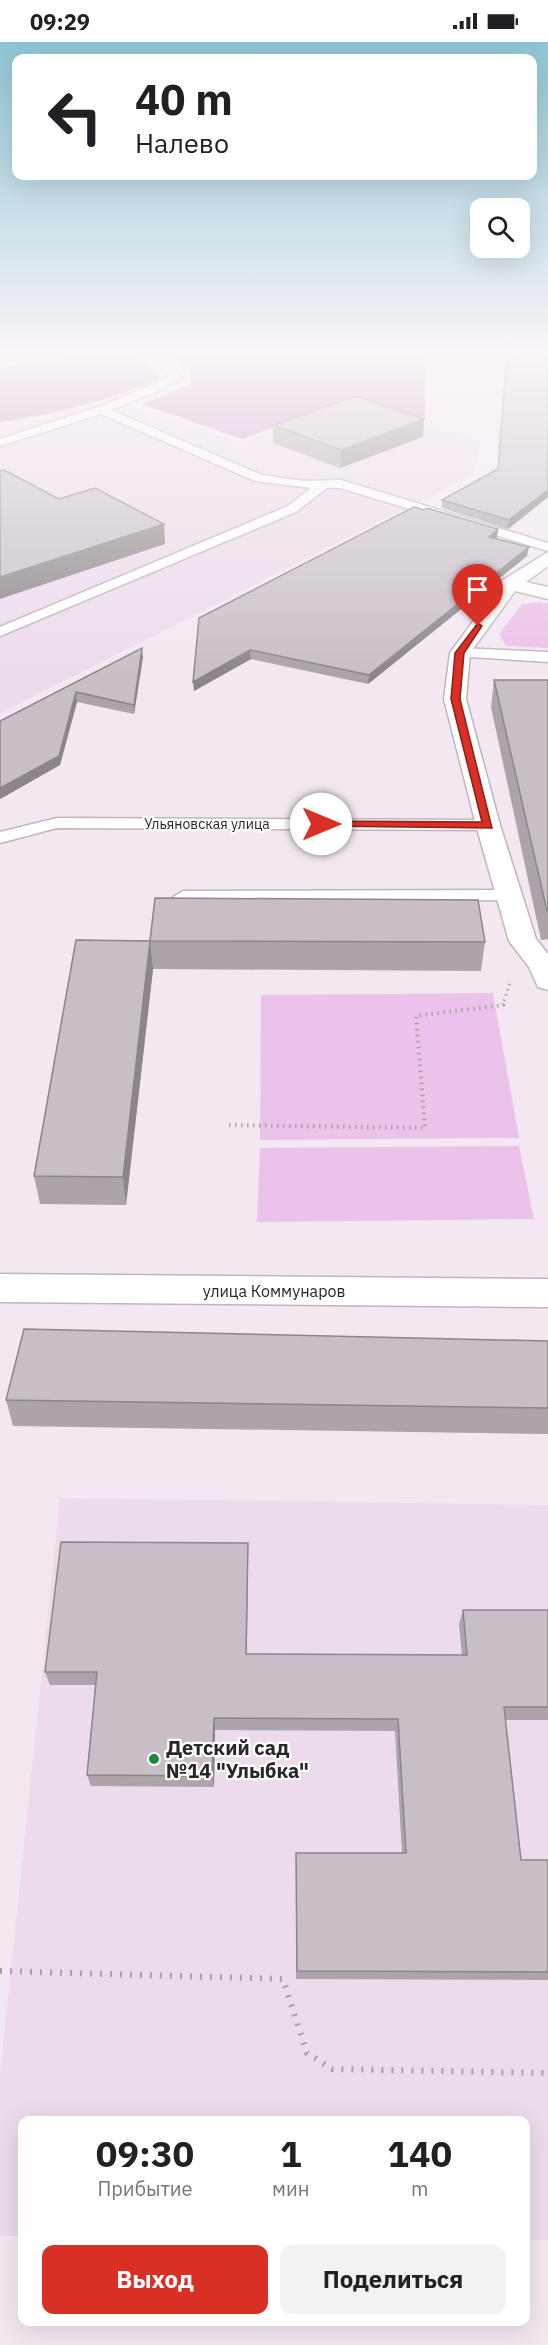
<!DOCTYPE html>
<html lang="ru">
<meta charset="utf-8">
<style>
:root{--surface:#fff;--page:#f2f2f2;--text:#202124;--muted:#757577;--accent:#d93025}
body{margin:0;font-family:"IBM Plex Sans",sans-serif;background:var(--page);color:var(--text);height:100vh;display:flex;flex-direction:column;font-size:22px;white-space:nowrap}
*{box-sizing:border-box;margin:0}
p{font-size:20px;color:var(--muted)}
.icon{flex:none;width:33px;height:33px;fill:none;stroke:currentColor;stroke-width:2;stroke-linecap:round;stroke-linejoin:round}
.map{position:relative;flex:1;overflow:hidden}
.sheet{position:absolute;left:18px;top:2074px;width:512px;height:210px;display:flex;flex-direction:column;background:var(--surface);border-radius:12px;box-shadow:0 6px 24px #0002}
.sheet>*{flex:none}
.top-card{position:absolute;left:12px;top:12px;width:525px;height:126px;border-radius:12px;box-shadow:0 6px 24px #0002;background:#fff;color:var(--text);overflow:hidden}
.buttons{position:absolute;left:470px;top:156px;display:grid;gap:12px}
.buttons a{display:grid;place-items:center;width:60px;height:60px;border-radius:12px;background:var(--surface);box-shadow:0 6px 24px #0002;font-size:30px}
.pin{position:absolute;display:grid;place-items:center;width:51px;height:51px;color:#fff;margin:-62px -26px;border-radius:50% 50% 50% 0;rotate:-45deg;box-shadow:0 0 6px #0007}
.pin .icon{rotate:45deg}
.me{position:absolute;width:66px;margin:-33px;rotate:90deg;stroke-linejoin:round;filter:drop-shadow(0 0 4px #0008)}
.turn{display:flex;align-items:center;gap:21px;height:126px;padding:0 24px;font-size:27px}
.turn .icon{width:78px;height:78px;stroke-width:2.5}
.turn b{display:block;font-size:42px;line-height:51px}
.eta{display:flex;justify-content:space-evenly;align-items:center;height:102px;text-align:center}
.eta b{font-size:36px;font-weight:700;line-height:42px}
.action{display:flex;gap:12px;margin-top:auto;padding:12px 24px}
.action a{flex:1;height:69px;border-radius:12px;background:var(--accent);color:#fff;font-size:24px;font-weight:700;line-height:69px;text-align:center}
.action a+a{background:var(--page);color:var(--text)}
.status{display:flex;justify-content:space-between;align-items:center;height:42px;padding:0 30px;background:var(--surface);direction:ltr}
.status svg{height:16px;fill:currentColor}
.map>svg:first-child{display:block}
.built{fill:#ecdbeb}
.green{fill:#ebc2e9}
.forest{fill:#c498c2}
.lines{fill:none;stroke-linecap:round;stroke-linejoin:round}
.lane-casing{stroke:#bfb5bf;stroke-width:3}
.street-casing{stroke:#bfb5bf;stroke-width:3}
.path-far2{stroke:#a9a1a8;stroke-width:3;stroke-dasharray:1.5 4;stroke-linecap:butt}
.path-far1{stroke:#a9a1a8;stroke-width:4;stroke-dasharray:1.5 4.5;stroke-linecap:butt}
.path{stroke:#a9a1a8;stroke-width:6;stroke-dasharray:2 8;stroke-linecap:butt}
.lane{fill:#fff;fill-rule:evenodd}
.street{fill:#fff;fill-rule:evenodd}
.wall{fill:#aca3ab}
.shaded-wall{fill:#8c858b}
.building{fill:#c8bec7;stroke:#8c858b;stroke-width:1.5}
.route{fill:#d93025;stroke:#8d1f18;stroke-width:1.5}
.poi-dot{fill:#1d883f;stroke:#fff;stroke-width:2}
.labels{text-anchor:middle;stroke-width:4.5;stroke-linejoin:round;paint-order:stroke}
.far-street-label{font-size:14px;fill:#292629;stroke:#fff}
.street-label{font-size:16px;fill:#292629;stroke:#fff}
.near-poi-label{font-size:20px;font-weight:bold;fill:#292629;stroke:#fff;text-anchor:start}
</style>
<div class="status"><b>09:29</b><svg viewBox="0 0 49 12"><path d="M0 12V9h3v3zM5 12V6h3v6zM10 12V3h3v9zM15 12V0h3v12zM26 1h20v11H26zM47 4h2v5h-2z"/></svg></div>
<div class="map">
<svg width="548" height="2303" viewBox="0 0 548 2303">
<rect width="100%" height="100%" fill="#f3e8f2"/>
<!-- built -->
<g class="built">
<path d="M111,357L240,401L352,362L481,398L474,432L0,671V385L30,381Z"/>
<path d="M60,1456L548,1463V2198H525V2079H22V2194H0V2034Z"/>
</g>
<!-- green -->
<g class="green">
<path d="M540,560L548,562V606L506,604L499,592L522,562Z"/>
<path d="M493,951L519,1096L260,1098L261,953Z"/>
<path d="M519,1104L534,1177L257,1180L260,1106Z"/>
</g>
<!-- forest -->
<g class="forest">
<path d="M107,311C131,311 145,316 159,337C109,358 55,373 0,380V325Z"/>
<path d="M197,311H421L425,326V377L351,358L242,397L142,362L191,342L189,327L171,315Z"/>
</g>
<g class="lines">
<defs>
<g id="lane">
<path d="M144,311C161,311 173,321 180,336L158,349L111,368L262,433L304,439L341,438L548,501V509L340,446H327L296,470L0,594V585L288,464L311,446L255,439L101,372L0,404V397L107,362L169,335L166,328Z"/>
<path d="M460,606L548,610V620L455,614L452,611L455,608Z"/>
<path d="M57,776L488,778L497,783L488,788L57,786L0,801V790Z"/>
<path d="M510,848L517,850L520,854L517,858L183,861L173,855L183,849Z"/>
</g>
<g id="street">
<path d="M548,510V524L526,540L548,545V557L515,549L470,611L466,657L500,783L536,897L548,912V948L538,945L529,925L509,899L476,783L444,657L450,611L453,607L503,538Z"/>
<path d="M0,1232L548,1237V1265L0,1260Z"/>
</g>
</defs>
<!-- lane casing -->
<use href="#lane" class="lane-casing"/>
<!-- street casing -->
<use href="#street" class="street-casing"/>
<!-- path-far2 -->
<path class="path-far2" d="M504,959L511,938"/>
<!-- path-far1 -->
<path class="path-far1" d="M229,1083L425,1086L416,974L503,963L505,958"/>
<!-- path -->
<path class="path" d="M0,1929L283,1937L307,2011L332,2027L548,2031"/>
<!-- lane -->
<use href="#lane" class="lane"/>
<!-- street -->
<use href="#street" class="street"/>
</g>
<!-- wall -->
<g class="wall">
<path d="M548,311V455L508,487L442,466V458L498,427Z"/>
<path d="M424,377L423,395L340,426L273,401V383Z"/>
<path d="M424,468L498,487L496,496L527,514L368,642L251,617L194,649Z"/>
<path d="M143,615L134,672L77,660L60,723L0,757V679Z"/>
<path d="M494,638H548V897L541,898L491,665Z"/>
<path d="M76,898L485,900L481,929L153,927L126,1163L40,1162L34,1134Z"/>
<path d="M548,1299V1392L13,1384L6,1358Z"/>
<path d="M248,1501L247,1612L462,1613L459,1582L463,1568H548V1678H505L521,1818H548V1938L296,1937V1811H402L395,1689L215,1688L214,1745L91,1744L87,1733L95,1643H50L45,1630Z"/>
</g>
<!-- shaded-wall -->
<g class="shaded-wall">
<path d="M424,377L423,395L340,426L341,408Z"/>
<path d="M548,448V455L508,487L509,478Z"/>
<path d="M164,482L165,502L0,557V535Z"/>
<path d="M498,487L497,496L488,503L489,495Z"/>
<path d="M529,505L527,514L368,642L369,633Z"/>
<path d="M142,606L143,615L134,672V663Z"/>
<path d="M250,608L251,617L194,649L193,640Z"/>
<path d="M76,650L77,660L60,723L0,757V746Z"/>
<path d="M150,899L153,927L126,1163L123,1135Z"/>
<path d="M248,1501V1515L246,1625V1612Z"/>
<path d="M214,1676L215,1688L214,1745L212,1734Z"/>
</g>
<!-- building -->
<g class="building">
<path d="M517,311H548V448L509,478L442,458L498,427L506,323Z"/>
<path d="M356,354L424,377L341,408L273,383Z"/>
<path d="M4,428L59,457L95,446L164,482L0,535V429Z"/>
<path d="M414,465L424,468L427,466L498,487L489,495L529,505L369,633L250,608L193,640L199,576Z"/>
<path d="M142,606L134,663L76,650L59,714L0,746V679Z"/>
<path d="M494,638H548V869H547Z"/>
<path d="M155,856L478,858L485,900L150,899Z"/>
<path d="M76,898L150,899L123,1135L34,1134Z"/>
<path d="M24,1287L548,1299V1366L6,1358Z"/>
<path d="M61,1500L248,1501L246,1612L467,1613L463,1568H548V1665H504L521,1818H548V1930L297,1929L296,1811H406L398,1677L214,1676L212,1734L87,1733L97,1630H45Z"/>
</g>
<!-- sky -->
<linearGradient id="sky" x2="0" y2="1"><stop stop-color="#8fc4d3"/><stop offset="0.49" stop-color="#faf5f9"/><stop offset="1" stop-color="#faf5f9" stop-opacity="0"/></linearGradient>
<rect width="548" height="633" fill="url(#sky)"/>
<!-- route -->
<path class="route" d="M478,581L482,584L464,611L460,657L492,786L317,784V780L321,779L482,780L451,657L455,611Z"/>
<!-- markers -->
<circle class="poi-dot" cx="154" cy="1717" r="6"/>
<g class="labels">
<!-- far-street labels -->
<g class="far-street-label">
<text x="207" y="787">Ульяновская улица</text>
</g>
<!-- street labels -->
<g class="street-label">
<text x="274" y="1255">улица Коммунаров</text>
</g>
<!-- near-poi labels -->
<g class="near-poi-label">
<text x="166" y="1713">Детский сад<tspan x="166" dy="23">№14 "Улыбка"</tspan></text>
</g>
</g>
</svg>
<div class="buttons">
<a><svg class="icon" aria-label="search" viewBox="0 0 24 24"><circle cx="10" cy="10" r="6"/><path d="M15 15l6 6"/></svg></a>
</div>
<div class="pin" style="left:478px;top:584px;background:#d93025"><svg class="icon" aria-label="arrive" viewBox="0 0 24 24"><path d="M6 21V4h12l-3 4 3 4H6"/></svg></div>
<svg class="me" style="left:321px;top:782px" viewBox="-20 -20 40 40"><circle r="19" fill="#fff"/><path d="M0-13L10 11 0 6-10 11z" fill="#d93025"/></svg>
<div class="top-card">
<div class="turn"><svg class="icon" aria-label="left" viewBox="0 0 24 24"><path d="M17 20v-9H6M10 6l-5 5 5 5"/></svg><div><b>40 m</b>Налево</div></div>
</div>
<section class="sheet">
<div class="eta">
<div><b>09:30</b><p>Прибытие</p></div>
<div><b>1</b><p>мин</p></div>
<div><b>140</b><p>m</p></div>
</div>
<div class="action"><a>Выход</a><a>Поделиться</a></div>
</section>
</div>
